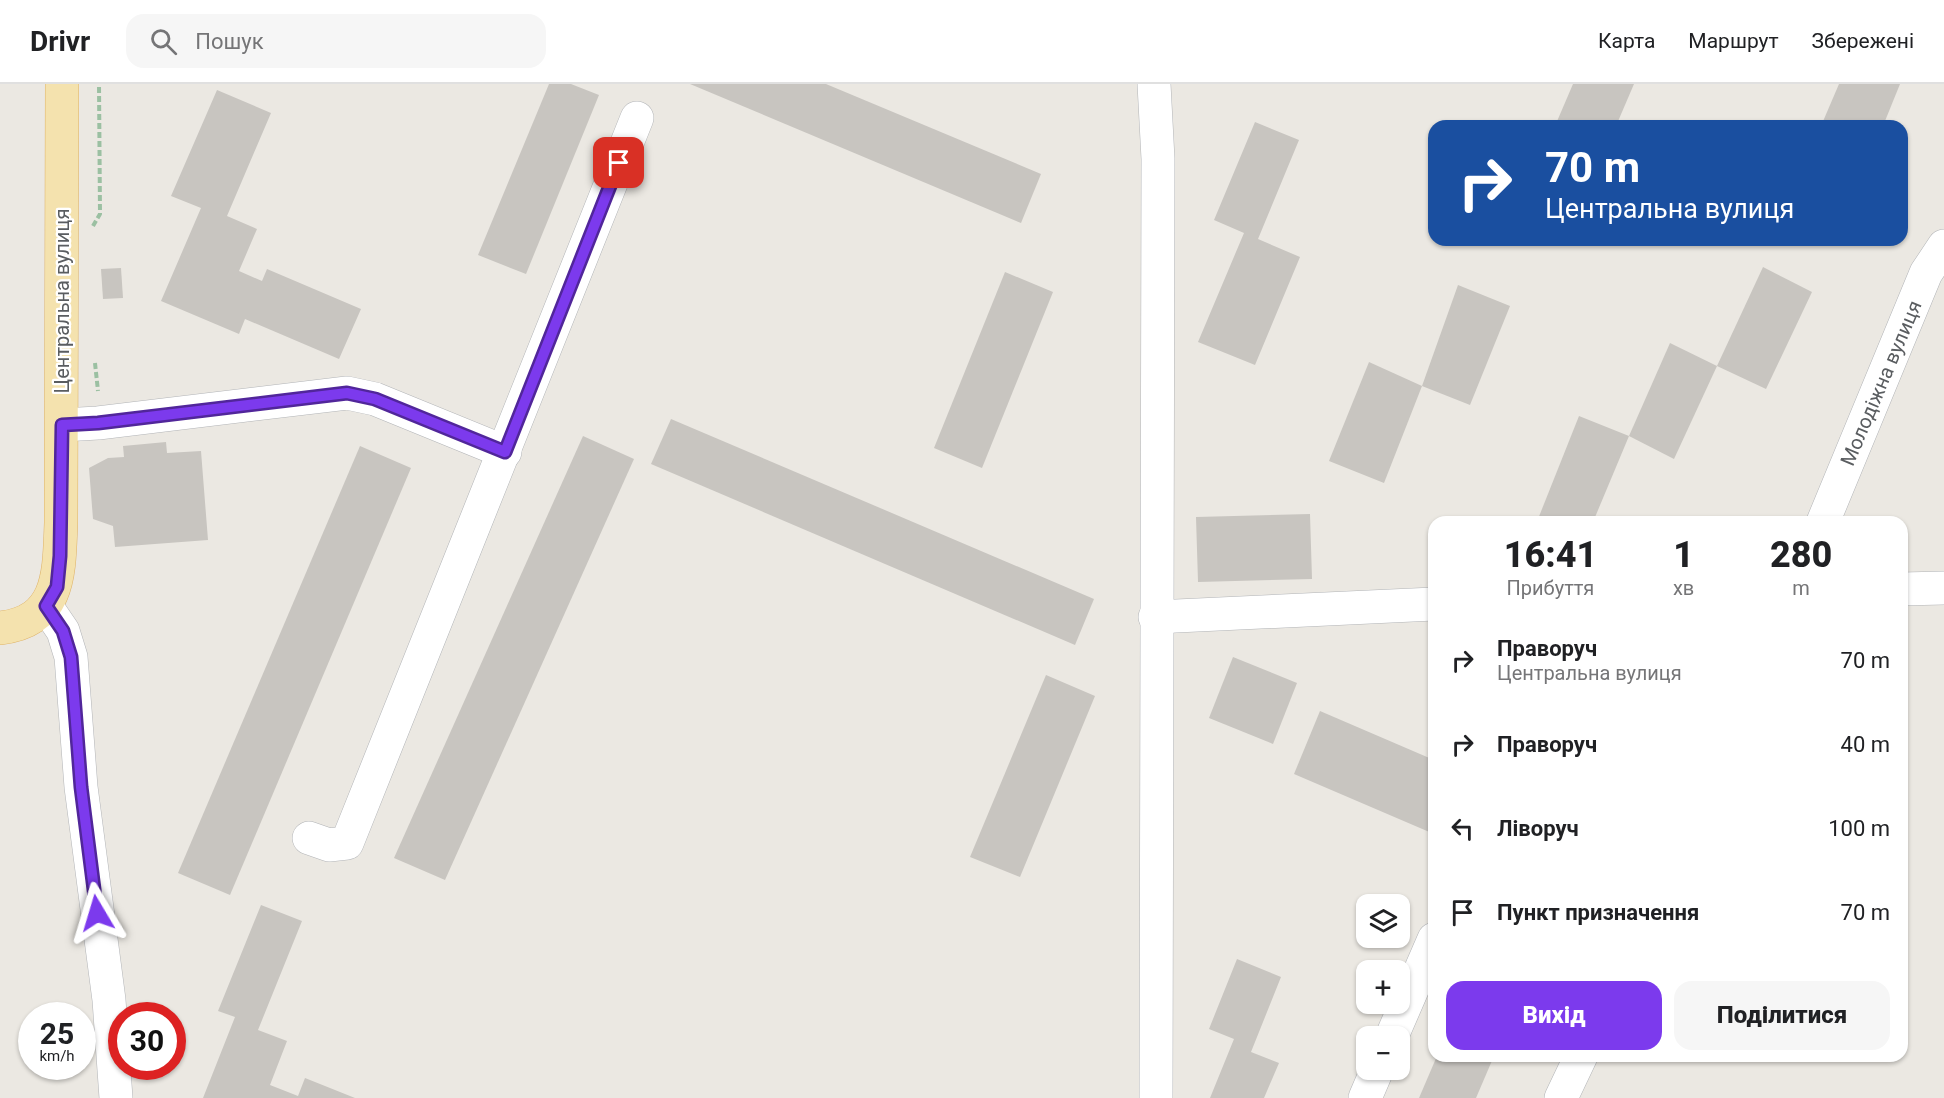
<!DOCTYPE html>
<html lang="uk">
<meta charset="utf-8">
<style>
:root{--surface:#fff;--page:#f6f6f6;--text:#202124;--muted:#757577;--line:#e0e0e0;--accent:#7c3aed}
body{margin:0;font-family:Roboto,sans-serif;background:var(--page);color:var(--text);height:100vh;display:flex;flex-direction:column;font-size:22px;white-space:nowrap}
*{box-sizing:border-box;margin:0}
p{font-size:20px;color:var(--muted)}
.icon{flex:none;width:33px;height:33px;fill:none;stroke:currentColor;stroke-width:2;stroke-linecap:round;stroke-linejoin:round}
.map{position:relative;flex:1;overflow:hidden}
.details{position:absolute;left:1428px;top:432px;width:480px;height:546px;display:flex;flex-direction:column;background:var(--surface);border-radius:18px;box-shadow:0 2px 4px #0004}
.details>*{flex:none}
.hud{position:absolute;left:1428px;top:36px;width:480px;height:126px;border-radius:18px;box-shadow:0 2px 4px #0004;background:#1a4fa0;color:#fff;overflow:hidden}
.buttons{position:absolute;left:1356px;top:810px;display:grid;gap:12px}
.buttons a{display:grid;place-items:center;width:54px;height:54px;border-radius:12px;background:var(--surface);box-shadow:0 2px 4px #0004;font-size:30px}
.speed{position:absolute;left:18px;top:918px;display:flex;gap:12px;font-size:30px;font-weight:700;text-align:center}
.speed>*{display:grid;place-content:center;width:78px;height:78px;border-radius:50%;background:var(--surface);box-shadow:0 2px 4px #0004;line-height:1}
.speed small{font-size:15px;font-weight:400}
.speed .limit{border:9px solid #d22;background:#fff;color:#111}
.pin{position:absolute;display:grid;place-items:center;width:51px;height:51px;color:#fff;margin:-26px;border-radius:12px;box-shadow:0 3px 9px #0006}
.me{position:absolute;width:66px;margin:-33px;rotate:353deg;stroke-linejoin:round;filter:drop-shadow(0 0 4px #0008)}
.turn{display:flex;align-items:center;gap:21px;height:126px;padding:0 18px;font-size:27px}
.turn .icon{width:78px;height:78px;stroke-width:2.5}
.turn b{display:block;font-size:42px;line-height:51px}
.eta{display:flex;justify-content:space-evenly;align-items:center;height:102px;text-align:center}
.eta b{font-size:36px;font-weight:800;line-height:42px}
.cta{display:flex;gap:12px;margin-top:auto;padding:12px 18px}
.cta a{flex:1;height:69px;border-radius:18px;background:var(--accent);color:#fff;font-size:24px;font-weight:800;line-height:69px;text-align:center}
.cta a+a{background:var(--page);color:var(--text)}
ul{padding:0;list-style:none}
li{display:flex;align-items:center;gap:18px;height:84px;padding:0 18px}
li div{flex:1}
li b{display:block;font-size:22px}
li em{font-style:normal}
header{display:flex;align-items:center;gap:36px;box-sizing:border-box;height:84px;padding:0 30px;background:var(--surface);border-bottom:2px solid var(--line)}
header strong{font-size:28px}
nav{display:flex;gap:33px;margin-inline-start:auto;font-size:21px}
.search{width:420px;height:54px;background:var(--page);display:flex;align-items:center;gap:15px;box-sizing:border-box;padding:0 21px;border-radius:18px;color:var(--muted);font-size:22px}
.map>svg:first-child{display:block}
.building{fill:#c8c5c0}
.lines{fill:none;stroke-linecap:round;stroke-linejoin:round}
.minor-casing{stroke:#b2b4b7;stroke-width:34}
.major-casing{stroke:#deb267;stroke-width:34}
.path{stroke:#9bc0a2;stroke-width:4;stroke-dasharray:6 3;stroke-linecap:butt}
.minor{stroke:#fff;stroke-width:33}
.major{stroke:#f4e2ae;stroke-width:33}
.route-casing{stroke:#51269a;stroke-width:15}
.route{stroke:#7c3aed;stroke-width:10}
.labels{text-anchor:middle;stroke-width:4.5;stroke-linejoin:round;paint-order:stroke}
.street-label{font-size:20px;fill:#5a5d60;stroke:#fff}
</style>
<header>
<strong>Drivr</strong>
<div class="search"><svg class="icon" aria-label="search" viewBox="0 0 24 24"><circle cx="10" cy="10" r="6"/><path d="M15 15l6 6"/></svg>Пошук</div>
<nav><a>Карта</a><a>Маршрут</a><a>Збережені</a></nav>
</header>
<div class="map">
<svg width="1944" height="1014" viewBox="0 0 1944 1014">
<rect width="100%" height="100%" fill="#ebe8e2"/>
<!-- building -->
<g class="building">
<path d="M549,0H571L599,11L526,190L478,171Z"/>
<path d="M690,0H826L1041,90L1021,139Z"/>
<path d="M1573,0H1634L1616,42H1555Z"/>
<path d="M1839,0H1900L1883,42H1821Z"/>
<path d="M217,6L271,29L227,132L257,145L239,187L262,197L267,185L361,225L339,275L245,235L239,250L161,217L201,124L171,112Z"/>
<path d="M1255,38L1299,56L1258,155L1300,173L1255,281L1198,258L1244,149L1214,136Z"/>
<path d="M1763,183L1812,208L1766,305L1717,282Z"/>
<path d="M121,184L123,214L103,215L101,185Z"/>
<path d="M1005,188L1053,208L982,384L934,364Z"/>
<path d="M1458,201L1510,222L1470,321L1422,302Z"/>
<path d="M1670,259L1717,282L1674,375L1629,352Z"/>
<path d="M1369,278L1422,302L1384,399L1329,377Z"/>
<path d="M1579,332L1629,352L1593,438H1546L1538,435Z"/>
<path d="M671,335L1094,515L1075,561L651,380Z"/>
<path d="M583,352L634,375L445,796L394,774Z"/>
<path d="M166,358L167,369L201,367L208,456L115,463L113,442L93,435L89,384L108,374L124,373L123,362Z"/>
<path d="M360,362L411,384L230,811L178,789Z"/>
<path d="M1310,430L1312,495L1198,498L1196,433Z"/>
<path d="M1233,573L1297,599L1273,660L1209,634Z"/>
<path d="M1046,591L1095,612L1020,793L970,773Z"/>
<path d="M1320,627L1434,676V750L1294,690Z"/>
<path d="M261,821L302,837L258,946L287,957L270,1001L298,1012L305,994L355,1014H203L235,933L218,927Z"/>
<path d="M1237,875L1281,893L1251,968L1279,979L1264,1014H1210L1234,955L1209,945Z"/>
<path d="M1437,972H1494L1476,1014H1419Z"/>
</g>
<g class="lines">
<defs>
<g id="minor">
<path d="M1154,0L1158,75L1156,1014"/>
<path d="M62,341L98,339L347,309L375,315L505,368"/>
<path d="M1823,438L1926,189L1944,162"/>
<path d="M1902,505L1944,504"/>
<path d="M46,522L63,547L71,573L81,703L109,916L116,1014"/>
<path d="M1155,533L1434,520"/>
<path d="M309,754L329,761L347,759L637,34"/>
<path d="M1392,952L1434,855"/>
<path d="M1365,1014L1377,986"/>
<path d="M1561,1014L1581,972"/>
</g>
<path id="major" d="M0,544C61,537 59,488 61,439L62,0"/>
</defs>
<!-- minor casing -->
<use href="#minor" class="minor-casing"/>
<!-- major casing -->
<use href="#major" class="major-casing"/>
<!-- path -->
<g class="path">
<path d="M93,142L100,130L99,0"/>
<path d="M95,279L98,307"/>
</g>
<!-- minor -->
<use href="#minor" class="minor"/>
<!-- major -->
<use href="#major" class="major"/>
</g>
<g class="lines">
<defs>
<path id="route" d="M97,829L81,703L71,573L63,547L46,522L57,503L60,472L62,341L98,339L347,309L375,315L505,368L619,79"/>
</defs>
<!-- route casing -->
<use href="#route" class="route-casing"/>
<!-- route -->
<use href="#route" class="route"/>
</g>
<g class="labels">
<!-- street labels -->
<g class="street-label">
<text transform="translate(62 217) rotate(-90)" y="7">Центральна вулиця</text>
<text transform="translate(1881 299) rotate(-67)" y="7">Молодіжна вулиця</text>
</g>
</g>
</svg>
<div class="buttons">
<a><svg class="icon" aria-label="layers" viewBox="0 0 24 24"><path d="M12 4l9 5-9 5-9-5zM3 14l9 5 9-5"/></svg></a>
<a>+</a>
<a>−</a>
</div>
<div class="speed"><div>25<small>km/h</small></div><div class="limit">30</div></div>
<div class="pin" style="left:619px;top:79px;background:#d93025"><svg class="icon" aria-label="arrive" viewBox="0 0 24 24"><path d="M6 21V4h12l-3 4 3 4H6"/></svg></div>
<svg class="me" style="left:97px;top:829px" viewBox="-20 -20 40 40"><path d="M0-17L14 15 0 8-14 15z" fill="#7c3aed" stroke="#fff" stroke-width="4"/></svg>
<div class="hud">
<div class="turn"><svg class="icon" aria-label="right" viewBox="0 0 24 24"><path d="M7 20v-9h11M14 6l5 5-5 5"/></svg><div><b>70 m</b>Центральна вулиця</div></div>
</div>
<section class="details">
<div class="eta">
<div><b>16:41</b><p>Прибуття</p></div>
<div><b>1</b><p>хв</p></div>
<div><b>280</b><p>m</p></div>
</div>
<ul>
<li><svg class="icon" aria-label="right" viewBox="0 0 24 24"><path d="M7 20v-9h11M14 6l5 5-5 5"/></svg><div><b>Праворуч</b><p>Центральна вулиця</p></div><em>70 m</em></li>
<li><svg class="icon" aria-label="right" viewBox="0 0 24 24"><path d="M7 20v-9h11M14 6l5 5-5 5"/></svg><div><b>Праворуч</b></div><em>40 m</em></li>
<li><svg class="icon" aria-label="left" viewBox="0 0 24 24"><path d="M17 20v-9H6M10 6l-5 5 5 5"/></svg><div><b>Ліворуч</b></div><em>100 m</em></li>
<li><svg class="icon" aria-label="arrive" viewBox="0 0 24 24"><path d="M6 21V4h12l-3 4 3 4H6"/></svg><div><b>Пункт призначення</b></div><em>70 m</em></li>
</ul>
<div class="cta"><a>Вихід</a><a>Поділитися</a></div>
</section>
</div>
